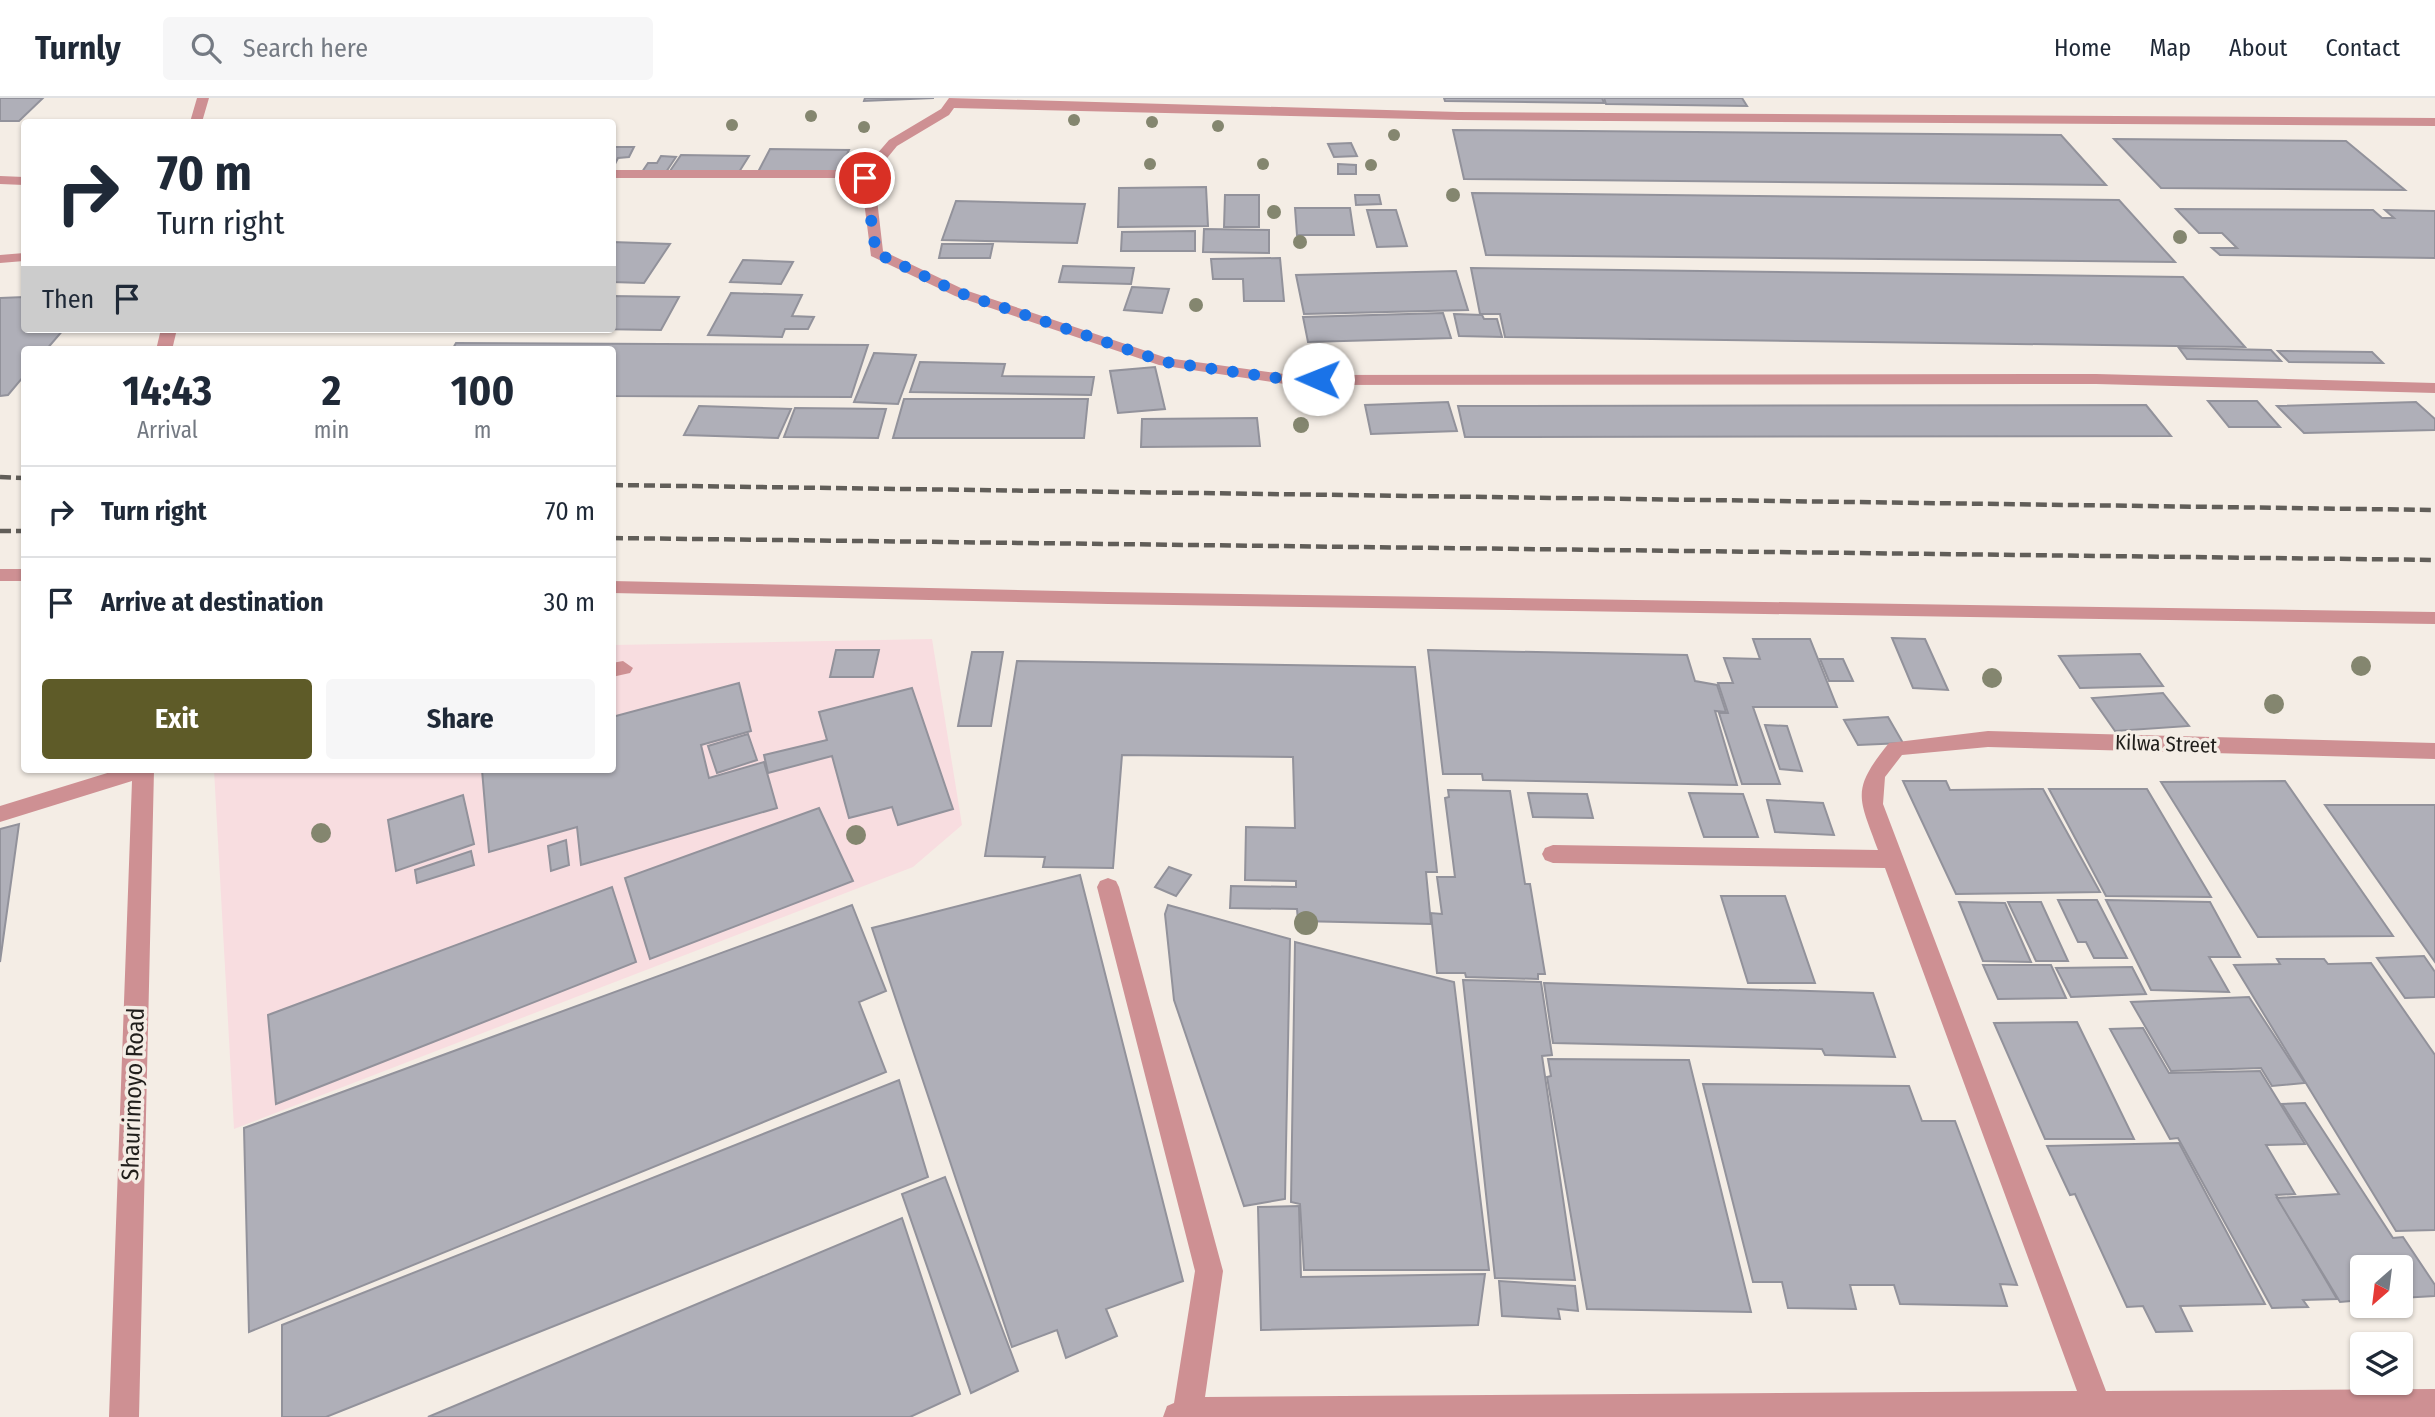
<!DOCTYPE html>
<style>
:root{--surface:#fff;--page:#f6f6f7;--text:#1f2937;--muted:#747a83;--line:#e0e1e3;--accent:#5e5b28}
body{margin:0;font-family:"Fira Sans Condensed",sans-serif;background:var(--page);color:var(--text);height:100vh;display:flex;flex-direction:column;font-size:26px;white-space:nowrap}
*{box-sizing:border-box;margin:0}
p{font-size:23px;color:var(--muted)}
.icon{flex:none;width:38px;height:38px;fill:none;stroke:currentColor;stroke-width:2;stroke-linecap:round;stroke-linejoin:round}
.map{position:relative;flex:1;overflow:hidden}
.side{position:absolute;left:21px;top:248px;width:595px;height:427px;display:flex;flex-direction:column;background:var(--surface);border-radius:7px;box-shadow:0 2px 5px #0004}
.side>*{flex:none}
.hud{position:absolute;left:21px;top:21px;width:595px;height:214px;border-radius:7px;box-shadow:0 2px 5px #0004;background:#fff;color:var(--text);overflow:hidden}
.needle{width:46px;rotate:208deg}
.buttons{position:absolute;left:2350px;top:1157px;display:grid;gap:14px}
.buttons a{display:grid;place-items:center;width:63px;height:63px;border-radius:7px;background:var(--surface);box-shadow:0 2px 5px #0004;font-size:35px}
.pin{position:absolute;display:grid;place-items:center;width:60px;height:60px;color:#fff;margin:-30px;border:4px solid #fff;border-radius:50%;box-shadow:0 2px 7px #0007}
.me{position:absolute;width:77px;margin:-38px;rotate:271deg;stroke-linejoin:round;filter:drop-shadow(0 0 5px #0008)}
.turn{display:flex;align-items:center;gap:24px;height:147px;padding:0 21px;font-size:32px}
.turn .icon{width:91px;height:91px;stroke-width:2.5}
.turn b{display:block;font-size:49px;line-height:60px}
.then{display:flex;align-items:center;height:66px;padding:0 21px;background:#0003;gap:14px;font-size:26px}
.eta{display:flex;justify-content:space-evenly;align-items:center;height:119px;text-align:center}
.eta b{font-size:42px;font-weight:700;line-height:49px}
.action{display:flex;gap:14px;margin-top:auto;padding:14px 21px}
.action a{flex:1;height:80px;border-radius:7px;background:var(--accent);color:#fff;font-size:28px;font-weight:700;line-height:80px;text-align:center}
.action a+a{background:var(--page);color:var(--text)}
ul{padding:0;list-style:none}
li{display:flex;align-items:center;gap:21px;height:91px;padding:0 21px;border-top:2px solid var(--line)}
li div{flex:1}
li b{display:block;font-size:26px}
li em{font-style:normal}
header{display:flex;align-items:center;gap:42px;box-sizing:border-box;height:98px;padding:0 35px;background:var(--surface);border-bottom:2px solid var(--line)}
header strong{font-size:33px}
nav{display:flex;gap:38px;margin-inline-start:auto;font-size:24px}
.search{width:490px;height:63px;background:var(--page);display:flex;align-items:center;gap:18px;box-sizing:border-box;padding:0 24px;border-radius:7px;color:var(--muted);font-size:26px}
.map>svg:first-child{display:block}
.commercial{fill:#f8dde0}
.building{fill:#afafb8;stroke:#92929b;stroke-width:2}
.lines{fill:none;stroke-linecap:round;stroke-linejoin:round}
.minor{fill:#ce9093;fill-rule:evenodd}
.rail{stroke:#615e59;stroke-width:4.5;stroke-dasharray:11 5;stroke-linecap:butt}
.tree{fill:#84866f}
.route{stroke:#1a73e8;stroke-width:12;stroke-dasharray:0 21.6}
.labels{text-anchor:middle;stroke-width:7;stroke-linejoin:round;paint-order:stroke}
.street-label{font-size:21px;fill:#201e1b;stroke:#f4ede5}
.near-street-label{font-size:24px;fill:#201e1b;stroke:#f4ede5}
</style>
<header>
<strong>Turnly</strong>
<div class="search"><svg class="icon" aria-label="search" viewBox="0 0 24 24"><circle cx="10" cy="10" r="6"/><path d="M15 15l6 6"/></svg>Search here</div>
<nav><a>Home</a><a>Map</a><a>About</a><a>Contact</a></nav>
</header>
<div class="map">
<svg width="2435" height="1319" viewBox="0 0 2435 1319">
<rect width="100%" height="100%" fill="#f4ede5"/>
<!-- commercial -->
<path class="commercial" d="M932,541L962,727L913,769L234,1031L214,672H612L613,547Z"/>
<!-- building -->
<g class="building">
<path d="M0,0H43L19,23H0Z"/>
<path d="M865,0H934L864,3Z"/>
<path d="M1444,0H1602L1604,5L1445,3Z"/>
<path d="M1604,0H1742L1747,8L1606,6Z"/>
<path d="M1453,32L2061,37L2106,87L1464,81Z"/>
<path d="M2114,41L2346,43L2405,92L2161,90Z"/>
<path d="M1351,45L1357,58L1334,59L1328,46Z"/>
<path d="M612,49H634L629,59L618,60L615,66H612Z"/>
<path d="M770,51L849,52L839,75L758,74Z"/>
<path d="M681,57L749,58L739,74L670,73Z"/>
<path d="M661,58L676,59L666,74H642L648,65H657Z"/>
<path d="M1338,66L1356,67V76H1338Z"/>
<path d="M1206,89L1208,128L1118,129L1119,90Z"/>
<path d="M1472,95L2119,102L2175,164L1486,157Z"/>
<path d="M1225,97H1259V129H1224Z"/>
<path d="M1355,97H1379L1381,106L1356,107Z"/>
<path d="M956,103L1085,106L1077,145L942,142Z"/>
<path d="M1295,110H1350L1354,137H1297Z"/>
<path d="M2176,111L2373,112L2382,120H2394L2385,112L2435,113V160L2220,157L2212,150H2237L2222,135H2199Z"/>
<path d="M1367,112H1396L1407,148L1377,149Z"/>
<path d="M1204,131L1269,132V155L1203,154Z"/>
<path d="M1195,133V153H1121L1122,134Z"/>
<path d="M612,144L670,146L644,185L612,184Z"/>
<path d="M942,146H993L990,160H939Z"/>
<path d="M1280,160L1284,203H1244L1243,181H1213L1211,161Z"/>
<path d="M743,162L793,164L781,186L730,184Z"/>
<path d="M1063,168L1134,170L1131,186L1059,184Z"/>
<path d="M1471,170L2183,179L2245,249L1505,239L1500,216H1480Z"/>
<path d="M1456,173L1468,212L1304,216L1296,177Z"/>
<path d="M1132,189L1169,191L1162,215L1124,212Z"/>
<path d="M731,195L802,197L792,218L814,219L808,231H785L782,239L708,237Z"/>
<path d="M612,198L679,199L661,232L595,231H612Z"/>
<path d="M24,199V231H64L46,252H24V278L8,297L0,298V200Z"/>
<path d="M1443,215L1451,240L1308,244L1303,219Z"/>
<path d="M1454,216L1482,217L1484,221H1497L1502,239L1459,238Z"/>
<path d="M456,245L868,247L851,299L612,298V252H452Z"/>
<path d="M2179,250L2271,252L2281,263L2187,261Z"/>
<path d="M2278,253L2372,254L2383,265L2289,264Z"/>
<path d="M874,255L916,257L898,306L854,304Z"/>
<path d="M920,264L1005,266L1002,278L1094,279L1091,297L910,294Z"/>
<path d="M1155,269L1165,311L1118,315L1110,273Z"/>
<path d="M904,301H1088L1084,340H893Z"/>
<path d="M2208,303H2257L2280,329H2229Z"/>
<path d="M1448,304L1457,333L1371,336L1365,307Z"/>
<path d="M2416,304L2435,321V332L2304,335L2277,308Z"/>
<path d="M2146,307L2171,338L1465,339L1458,308Z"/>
<path d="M699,308L791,311L778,340L684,337Z"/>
<path d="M795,310L886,311L878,340L784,339Z"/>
<path d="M1257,320L1260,348L1141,349L1142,321Z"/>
<path d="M1892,540L1925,541L1948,592L1913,590Z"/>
<path d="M1753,541H1810L1837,609H1753L1780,686H1742L1719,615H1728L1718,585H1733L1724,560L1760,561Z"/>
<path d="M836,552H879L873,579H830Z"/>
<path d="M1428,552L1687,557L1695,583L1717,587L1726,614L1715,613L1737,687L1483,682L1482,676H1443Z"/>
<path d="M972,554H1003L991,628H958Z"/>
<path d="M2140,556L2163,588L2080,590L2059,558Z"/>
<path d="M1820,561H1843L1853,583H1829Z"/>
<path d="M1017,563L1415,569L1437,774H1426L1431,826L1298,823L1297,811L1230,810L1231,788L1296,789V783L1245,782L1246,729L1295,730L1293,659L1122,657L1113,770L1043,769L1045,759L985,758Z"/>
<path d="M739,585L751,633L701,647L709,680L764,664L777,710L581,767L577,729L489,754L482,672H612V619Z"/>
<path d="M912,590L953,711L898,727L892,709L849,720L832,658L768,675L764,657L827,642L819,614Z"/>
<path d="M2163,595L2189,628L2115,633L2092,600Z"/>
<path d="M1888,619L1903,645L1858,647L1844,622Z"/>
<path d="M1765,627L1787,628L1802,673L1780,671Z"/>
<path d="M748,636L757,662L717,675L708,648Z"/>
<path d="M1903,683H1946L1950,692L2043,691L2100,794L1956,796Z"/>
<path d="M2285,683L2393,838L2258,839L2161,684Z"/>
<path d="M2049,691H2147L2211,799L2106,798Z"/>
<path d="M1448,692L1510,693L1525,786H1530L1545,876H1538V881L1466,879L1465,875H1437L1431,815L1442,816L1437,779H1455L1445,700L1449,699Z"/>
<path d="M1528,695L1587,696L1593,720L1533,719Z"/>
<path d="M1689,695L1743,696L1758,739H1704Z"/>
<path d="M463,697L474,746L396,773L388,722Z"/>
<path d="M1767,702L1823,705L1834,737L1775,734Z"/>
<path d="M2325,707H2435V864Z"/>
<path d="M819,710L853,783L650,861L625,780Z"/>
<path d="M19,726L0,864V731Z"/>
<path d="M566,742L569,767L551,773L548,748Z"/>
<path d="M471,753L474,767L417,785L415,772Z"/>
<path d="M1169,769L1191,777L1176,798L1155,789Z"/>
<path d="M1080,777L1183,1183L1106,1211L1117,1238L1066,1260L1057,1232L1012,1249L872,830Z"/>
<path d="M612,789L636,864L276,1006L268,917Z"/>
<path d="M1721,798H1785L1815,885H1748Z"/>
<path d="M2058,802H2097L2127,860H2094L2086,844H2078Z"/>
<path d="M2106,802L2210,804L2240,859H2209L2229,894L2151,892Z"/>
<path d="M1959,804L2005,805L2031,864L1983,863Z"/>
<path d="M2008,804H2041L2068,863H2036Z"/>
<path d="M852,807L886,893L859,904L886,974L249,1234L244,1030Z"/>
<path d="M1168,807L1290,841L1285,1101L1244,1108L1174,902L1165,816Z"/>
<path d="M1295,844L1454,884L1489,1172H1304L1300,1106L1291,1104Z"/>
<path d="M2424,858L2435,874V899L2405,900L2377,860Z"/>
<path d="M2277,861H2324L2328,866L2371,865L2435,957V1132L2396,1133L2234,867L2280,866Z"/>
<path d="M1983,867H2051L2066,900L1998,901Z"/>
<path d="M2132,869L2146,896L2071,899L2056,870Z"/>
<path d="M1463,882L1541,884L1552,957L1542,958L1575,1182L1495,1180Z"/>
<path d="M1544,885L1873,895L1895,959L1825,957L1822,951L1553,945Z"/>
<path d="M2249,899L2305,985L2272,988L2261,970L2171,973L2131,904Z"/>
<path d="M2077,924L2134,1041H2045L1994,925Z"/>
<path d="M2143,930L2169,975L2260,973L2305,1046L2266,1047L2295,1096L2276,1097L2337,1201L2303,1202L2308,1209L2272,1210L2178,1040L2170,1041L2110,931Z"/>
<path d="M1548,961L1689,962L1751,1214L1587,1211L1547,979L1551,978Z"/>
<path d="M899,982L928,1079L326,1319H282V1227Z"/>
<path d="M1703,986L1909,988L1922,1023H1955L2017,1187L2000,1186L2007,1208L1900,1206L1894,1187H1850L1856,1211L1788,1210L1782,1184H1753Z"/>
<path d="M2305,1005L2393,1140L2403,1139L2435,1187V1198L2401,1200V1169H2362V1202L2340,1204L2277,1100L2339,1096L2282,1006Z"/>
<path d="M2179,1045L2265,1206L2180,1208L2192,1233L2156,1234L2143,1208L2127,1209L2075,1096L2070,1097L2047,1048Z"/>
<path d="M945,1079L1018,1273L971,1295L902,1096Z"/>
<path d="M1299,1108L1301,1179L1485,1176L1478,1227L1261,1232L1258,1109Z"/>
<path d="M902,1120L960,1296L910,1319H428Z"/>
<path d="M1499,1183L1575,1188L1578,1213L1558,1211L1560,1221L1502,1218Z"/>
</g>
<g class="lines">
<!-- minor -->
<g class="minor">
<path d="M197,0H209L202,24H190Z"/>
<path d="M949,0L1458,14L2435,20V28L1458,22L954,10L949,17L897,48L874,76L883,153L965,192L1167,260L1291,277L2096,276L2435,285V295L2096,286L1291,287L1159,267L955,198L871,158L861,80H612V72H863L889,42L941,11Z"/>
<path d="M0,78L24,79V87L0,86Z"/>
<path d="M24,155V163L0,165V157Z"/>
<path d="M161,231H177L172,252H156Z"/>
<rect x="0" y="471" width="24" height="12"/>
<path d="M612,483L1108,494L2435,514V526L1108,506L612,495Z"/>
<path d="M623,563L633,570L630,575L612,579V565Z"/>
<path d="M1988,633L2435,645V661L1988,649L1902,657L1885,679L1883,706L2106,1293L2435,1291V1319H1163L1167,1308L1174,1305L1195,1173L1097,789L1100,783L1108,780L1116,783L1119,789L1223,1173L1205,1299L2077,1293L1885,770L1553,765L1545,762L1542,756L1545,750L1553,747L1878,752C1858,698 1851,692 1889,645Z"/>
<path d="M117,672H154L139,1319H109L132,683L0,724V708Z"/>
</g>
<!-- rail -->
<g class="rail">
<path d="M0,379L24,380"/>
<path d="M612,387L2435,412"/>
<path d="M0,433H24"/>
<path d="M612,440L2435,462"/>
</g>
</g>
<!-- trees -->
<g class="tree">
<circle cx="811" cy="18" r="6"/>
<circle cx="1074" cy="22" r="6"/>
<circle cx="1152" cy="24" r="6"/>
<circle cx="732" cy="27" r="6"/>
<circle cx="1218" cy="28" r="6"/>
<circle cx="864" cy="29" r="6"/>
<circle cx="1394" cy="37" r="6"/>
<circle cx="1150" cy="66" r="6"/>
<circle cx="1263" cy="66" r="6"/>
<circle cx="1371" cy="67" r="6"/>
<circle cx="1453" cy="97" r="7"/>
<circle cx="1274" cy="114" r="7"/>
<circle cx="2180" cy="139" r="7"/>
<circle cx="1300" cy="144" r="7"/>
<circle cx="1196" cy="207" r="7"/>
<circle cx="1301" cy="327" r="8"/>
<circle cx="2361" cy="568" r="10"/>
<circle cx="1992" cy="580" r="10"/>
<circle cx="2274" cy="606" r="10"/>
<circle cx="321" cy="735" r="10"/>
<circle cx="856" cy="737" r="10"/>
<circle cx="1306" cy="825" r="12"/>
</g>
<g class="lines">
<!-- route -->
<path class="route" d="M865,80L876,155L960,195L1165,264L1291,282L1318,281"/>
</g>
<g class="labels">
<!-- street labels -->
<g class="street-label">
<text transform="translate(2166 646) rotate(2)" y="7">Kilwa Street</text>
</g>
<!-- near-street labels -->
<g class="near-street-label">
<text transform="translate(133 996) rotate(-88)" y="8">Shaurimoyo Road</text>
</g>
</g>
</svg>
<div class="buttons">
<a><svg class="needle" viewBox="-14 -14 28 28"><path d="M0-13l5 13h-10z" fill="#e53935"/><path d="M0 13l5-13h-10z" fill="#747a83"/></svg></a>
<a><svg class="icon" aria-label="layers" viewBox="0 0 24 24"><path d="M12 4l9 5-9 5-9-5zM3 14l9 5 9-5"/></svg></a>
</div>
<div class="pin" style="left:865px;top:80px;background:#d93025"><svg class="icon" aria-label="arrive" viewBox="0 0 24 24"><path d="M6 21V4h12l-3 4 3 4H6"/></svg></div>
<svg class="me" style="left:1318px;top:281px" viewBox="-20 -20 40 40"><circle r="19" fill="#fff"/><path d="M0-13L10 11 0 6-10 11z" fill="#1a73e8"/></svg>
<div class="hud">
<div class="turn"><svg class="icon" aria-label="right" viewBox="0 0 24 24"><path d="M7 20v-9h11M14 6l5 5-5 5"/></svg><div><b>70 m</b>Turn right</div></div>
<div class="then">Then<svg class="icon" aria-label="arrive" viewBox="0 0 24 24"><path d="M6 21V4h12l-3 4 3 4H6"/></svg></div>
</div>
<section class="side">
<div class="eta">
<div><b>14:43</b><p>Arrival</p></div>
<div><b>2</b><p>min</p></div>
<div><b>100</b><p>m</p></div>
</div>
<ul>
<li><svg class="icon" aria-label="right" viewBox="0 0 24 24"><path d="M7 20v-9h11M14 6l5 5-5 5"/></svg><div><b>Turn right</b></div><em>70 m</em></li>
<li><svg class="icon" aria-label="arrive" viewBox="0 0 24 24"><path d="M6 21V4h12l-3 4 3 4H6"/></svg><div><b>Arrive at destination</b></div><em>30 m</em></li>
</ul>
<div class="action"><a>Exit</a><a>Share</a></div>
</section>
</div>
